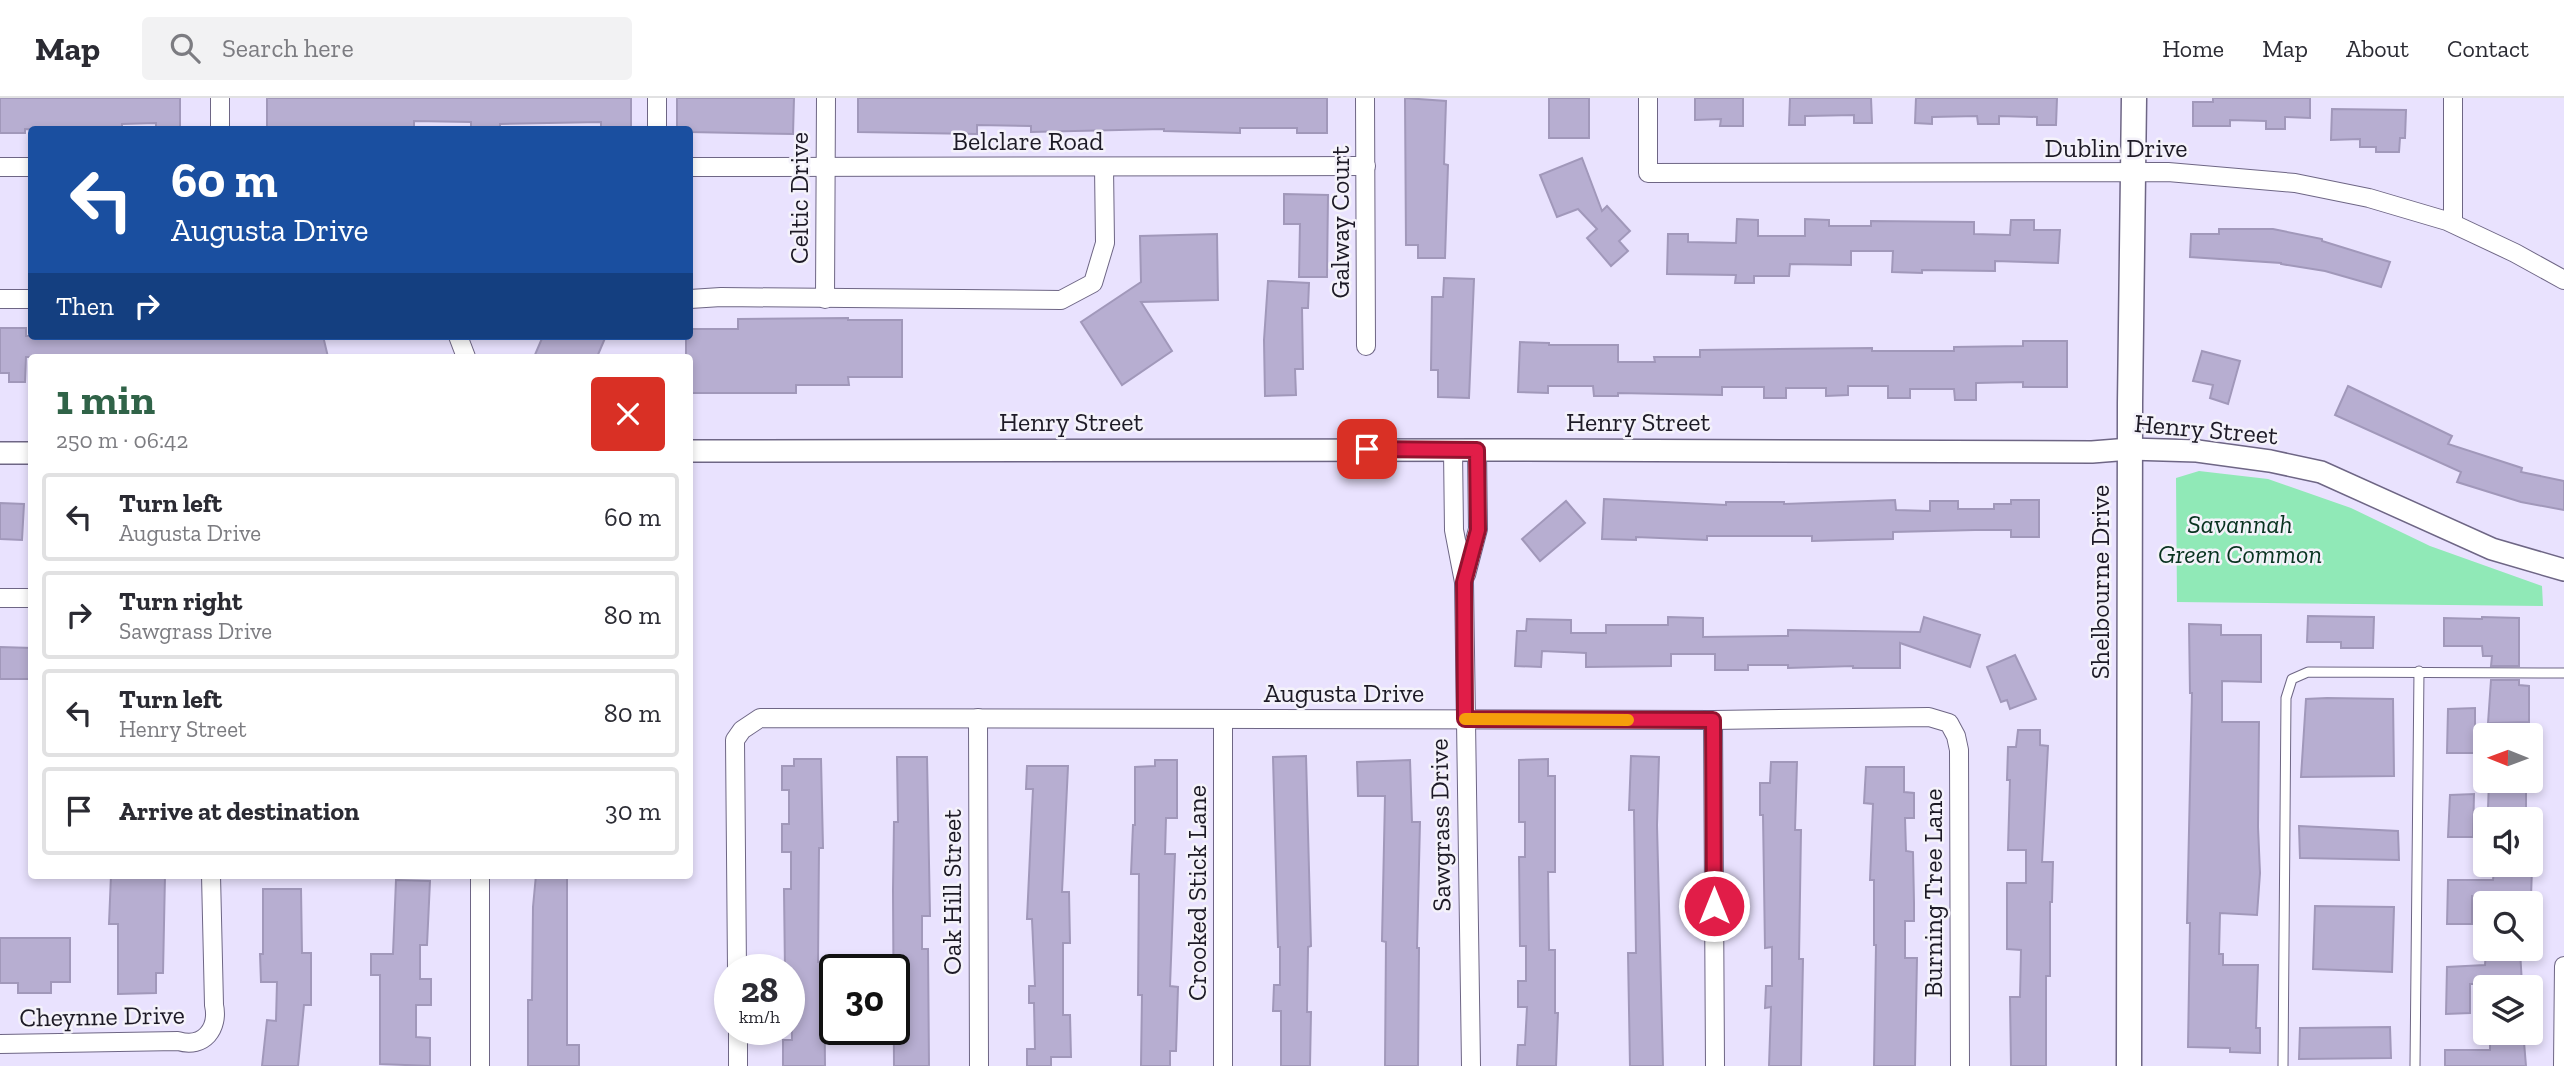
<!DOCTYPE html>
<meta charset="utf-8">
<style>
:root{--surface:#fff;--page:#f2f2f3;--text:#2b2b33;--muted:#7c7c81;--line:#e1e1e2;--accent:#306348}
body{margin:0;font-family:"Zilla Slab",serif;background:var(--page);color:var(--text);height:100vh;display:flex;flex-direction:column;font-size:26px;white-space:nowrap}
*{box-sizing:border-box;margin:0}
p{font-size:23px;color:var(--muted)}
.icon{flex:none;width:38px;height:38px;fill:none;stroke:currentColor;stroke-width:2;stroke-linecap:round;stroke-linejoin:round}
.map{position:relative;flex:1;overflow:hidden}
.details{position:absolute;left:28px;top:256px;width:665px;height:525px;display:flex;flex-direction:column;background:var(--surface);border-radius:7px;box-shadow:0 4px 10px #0003}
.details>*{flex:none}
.guide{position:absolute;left:28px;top:28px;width:665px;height:214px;border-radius:7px;box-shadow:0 4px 10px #0003;background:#1a4fa0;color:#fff;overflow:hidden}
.needle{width:46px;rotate:271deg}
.fabs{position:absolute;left:2473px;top:625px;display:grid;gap:14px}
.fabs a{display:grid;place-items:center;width:70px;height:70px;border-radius:7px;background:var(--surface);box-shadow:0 4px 10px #0003;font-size:35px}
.speed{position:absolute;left:714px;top:856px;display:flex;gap:14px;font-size:35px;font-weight:700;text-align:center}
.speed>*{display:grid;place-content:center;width:91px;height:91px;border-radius:50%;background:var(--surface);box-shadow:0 4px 10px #0003;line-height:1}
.speed small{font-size:18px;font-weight:400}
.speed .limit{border:4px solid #111;border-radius:10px;background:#fff;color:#111}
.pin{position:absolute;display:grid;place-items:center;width:60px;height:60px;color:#fff;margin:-30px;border-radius:14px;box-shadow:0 4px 10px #0006}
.me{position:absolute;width:77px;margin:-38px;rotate:0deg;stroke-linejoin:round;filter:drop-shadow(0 0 5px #0008)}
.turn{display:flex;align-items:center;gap:24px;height:147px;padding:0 28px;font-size:32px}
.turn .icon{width:91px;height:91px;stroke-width:2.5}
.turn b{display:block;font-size:49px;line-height:60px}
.then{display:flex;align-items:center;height:66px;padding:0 28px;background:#0003;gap:14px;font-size:26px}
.round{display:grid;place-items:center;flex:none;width:74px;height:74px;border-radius:7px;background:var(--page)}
.summary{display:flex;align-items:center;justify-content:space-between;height:119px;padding:0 28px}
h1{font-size:42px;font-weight:700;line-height:52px;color:var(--accent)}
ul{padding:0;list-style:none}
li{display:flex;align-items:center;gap:21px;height:88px;margin:0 14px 10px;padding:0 14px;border:4px solid var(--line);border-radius:7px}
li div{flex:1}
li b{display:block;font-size:26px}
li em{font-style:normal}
header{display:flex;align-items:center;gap:42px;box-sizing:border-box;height:98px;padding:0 35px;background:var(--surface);border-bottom:2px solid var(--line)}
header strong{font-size:33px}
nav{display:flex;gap:38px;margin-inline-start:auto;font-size:24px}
.search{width:490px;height:63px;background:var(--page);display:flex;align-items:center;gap:18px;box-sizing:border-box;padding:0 24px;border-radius:7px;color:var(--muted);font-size:26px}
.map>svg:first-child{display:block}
.green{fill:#90e9b7}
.building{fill:#b7aed1;stroke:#a198ba;stroke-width:2}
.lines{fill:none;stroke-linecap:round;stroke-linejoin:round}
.service-casing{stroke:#6e6685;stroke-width:11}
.minor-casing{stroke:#6e6685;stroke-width:20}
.tertiary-casing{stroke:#6e6685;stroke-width:24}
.secondary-casing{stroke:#6e6685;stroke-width:27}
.service{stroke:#fff;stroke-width:9}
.minor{stroke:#fff;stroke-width:18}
.tertiary{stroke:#fff;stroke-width:21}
.secondary{stroke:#fff;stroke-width:24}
.route-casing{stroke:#92132f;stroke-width:18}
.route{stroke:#e11d48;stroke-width:12}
.slow{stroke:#f59e0b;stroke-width:12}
.labels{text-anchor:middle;stroke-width:5;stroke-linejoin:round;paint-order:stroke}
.street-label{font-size:26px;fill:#1d1a26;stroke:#f4f2fa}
.park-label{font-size:26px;font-style:italic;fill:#08321f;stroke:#f4f2fa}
</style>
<header>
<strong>Map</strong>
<div class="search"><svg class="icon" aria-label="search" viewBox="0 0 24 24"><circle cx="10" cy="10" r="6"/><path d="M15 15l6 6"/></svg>Search here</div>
<nav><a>Home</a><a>Map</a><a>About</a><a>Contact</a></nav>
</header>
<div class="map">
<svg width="2564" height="968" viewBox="0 0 2564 968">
<rect width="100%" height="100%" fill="#e9e2fe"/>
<!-- green -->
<path class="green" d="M2199,373L2268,381L2351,410L2430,448L2542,488L2543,508L2177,504L2176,380Z"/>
<!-- building -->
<g class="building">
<path d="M0,0H180V31H156V25L122,26V32L25,31V35H0Z"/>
<path d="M267,0H631V32H601V24L500,26V32H471V24L414,23V32H267Z"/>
<path d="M677,0H794L793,36L690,34V32H677Z"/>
<path d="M858,0H1327V35H1297V30H1240V35L1164,33V31L1031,34V28L977,27V36L858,34Z"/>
<path d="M1405,0L1446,3L1444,66L1448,67L1445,160H1418V147H1406Z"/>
<rect x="1549" y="0" width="40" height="40"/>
<path d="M1695,0H1743V28H1720L1721,21L1695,22Z"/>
<path d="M1790,0H1871L1872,25H1854V17L1805,18V27H1789Z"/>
<path d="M1916,0H2057L2056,27H2037V19L1999,18V26H1978L1977,18L1932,19V26L1915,25Z"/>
<path d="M2213,0H2310V20L2285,19V31H2266V23L2230,22V28H2193V4H2213Z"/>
<path d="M2332,11L2406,12L2405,40H2400L2399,54H2376V49H2360V41L2331,42Z"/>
<path d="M1582,60L1602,113L1607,108L1630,133L1619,143L1628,153L1611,168L1587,140L1597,131L1578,111L1557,119L1540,77Z"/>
<path d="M1284,96L1328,97L1327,179H1299L1300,126H1284Z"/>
<path d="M1737,121L1758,122V138H1805V121L1829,122V128H1871V123L1974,124V136L2010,137L2011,122H2034V132H2060L2058,165L1995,163V173L1922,172V175L1892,174L1893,153H1851V167L1790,166L1789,178H1754V185H1735L1736,177L1667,176L1668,136H1688V144L1736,145Z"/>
<path d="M2219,131H2273L2322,141V143L2390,164L2381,189L2325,173L2281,166V165L2190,159L2191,136H2219Z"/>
<path d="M1217,136L1218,202L1141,204L1172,253L1122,287L1081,224L1141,184L1140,138Z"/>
<path d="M1444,180L1474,181L1469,300L1438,299V272H1431L1432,199H1443Z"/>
<path d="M1268,183L1309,185L1308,210H1302L1303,271H1295L1296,297L1265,298L1264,242Z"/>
<path d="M848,220V222H902V279H848L849,287H796V295H690V259H686V238H690V231H738V221Z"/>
<path d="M0,230H26V238H323L328,259H26L25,284H9V275H0Z"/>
<path d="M543,238H606L597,259H534Z"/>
<path d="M2023,243H2067V289H2023V284L1976,285V302H1955L1954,291H1910V300H1888V288H1848V297L1826,298V290H1786V300H1764V289H1722V297L1618,295V298H1594L1593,288H1548V295L1518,294L1520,244L1549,245V247H1618V264H1655L1654,259H1700V252L1872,250V253H1954V249L2023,248Z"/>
<path d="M2202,253L2240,263L2228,306L2210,300L2213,287L2193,283Z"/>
<path d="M2348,288L2452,338L2448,346L2522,370L2521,374L2564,383V412L2521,404L2457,384L2461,374L2335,317Z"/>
<path d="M1604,401L1726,407V404H1784V406L1895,402L1896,412L1930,413V403H1958V411H1994V406H2011V402H2039V439H2011V432H1975L1893,434V441L1848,442L1812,443V438H1707V442L1636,439V442L1602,441Z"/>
<path d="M1566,403L1585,425L1540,463L1522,441Z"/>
<path d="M0,405L24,406L22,442L0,441Z"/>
<path d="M2308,518L2374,519L2373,550H2341V544H2307Z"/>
<path d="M1668,519L1703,520V539L1788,538V532L1920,534L1924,519L1980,537L1970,569L1900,545V570H1853V568L1788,570V567H1748V572H1715V556H1671V568L1586,569V555L1542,553L1541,569L1515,568L1517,533H1526L1527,521L1571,522V535H1606V527H1668Z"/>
<path d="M2482,519L2519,520V568H2491L2492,558H2483L2482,548H2444V520L2482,521Z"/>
<path d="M2189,526L2221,527V537H2261V584L2222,583V624H2259L2258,729L2260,775L2257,817L2220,815L2219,856H2223V867H2258L2256,930H2260V955L2230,954V950L2188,949L2190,825H2187L2192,595H2190Z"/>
<path d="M0,549L32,550V581H0Z"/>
<path d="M2015,557L2036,601L2010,611L2007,602L2001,604L1987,569Z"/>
<path d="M2491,582H2519V587L2529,588V624L2488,625Z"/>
<path d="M2327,600L2393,601L2394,678L2301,679L2306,601Z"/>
<path d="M2475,610V655H2447L2448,611Z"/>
<path d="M2018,632H2040V647L2048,648L2042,764H2053L2052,804H2050V878H2046V968H2011L2010,899H2020L2021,852L2007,851V785H2026V752H2008L2010,682H2007L2008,649H2016Z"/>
<path d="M1306,658L1311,848L1308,849L1307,914H1311L1310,968H1281V913H1273L1274,887H1280V849H1278L1273,659Z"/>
<path d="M1631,658L1659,659L1657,727L1663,968H1630L1628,855H1636L1634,712H1629Z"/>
<path d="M897,659H927L930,818H922V851H928L929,968H894L893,792L894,724H898Z"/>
<path d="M794,661H821L823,750H819L818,864H824L825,968H783V942H792L791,882H789V872H785L784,791H791V754H782V726H789V692H782V668H794Z"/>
<path d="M1548,661V678H1555V774H1548L1549,852H1555V915H1558L1556,968H1517L1518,947H1525L1527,909H1518V883H1526V848H1520L1519,759H1525V724H1519V662Z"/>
<path d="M1155,662H1177V720H1166L1165,756H1175L1170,888L1178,889L1176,953H1170V968H1141L1142,897H1138L1139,776H1131L1133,727H1135V669L1155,668Z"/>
<path d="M1410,662L1412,724H1420L1417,850H1419L1418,968H1385L1386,844L1382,843L1385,698H1358L1357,664Z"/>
<path d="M1771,664H1797L1795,732H1801L1799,861H1803L1801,968H1769L1771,909L1765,910L1766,888H1772V849L1765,850L1763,717H1760V685H1770Z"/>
<path d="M1027,668H1068L1062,794H1069L1070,845H1063V917H1070L1071,959H1051V968H1027V951H1035L1034,905H1029V888H1035L1032,821H1027L1033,691H1026Z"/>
<path d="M1866,669H1904V694L1914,695V720H1905L1906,753L1913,754L1914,805V823H1905V860H1917L1915,968H1874L1876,847H1874V782H1870L1873,706L1864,705Z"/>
<path d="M2489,682H2526V713L2488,711Z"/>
<path d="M2474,696L2473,739H2448L2450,697Z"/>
<path d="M2299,728L2398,733L2399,762L2300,760Z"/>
<path d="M2532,771L2531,799L2472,798V826H2447L2448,782H2493L2494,772Z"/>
<path d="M111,777H165L163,875H156V895L118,896V826H109Z"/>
<path d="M536,777H567V947H579V968H528V902H532L533,809Z"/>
<path d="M396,782L430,783L427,847H420V881H431V907H416V939L430,940V968L380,966V877H371V856H393Z"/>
<path d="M263,791H301L302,855H311V907H304L298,968H262L267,922L276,923L277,884H261L260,856H263Z"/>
<path d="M2315,808L2394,809L2392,874L2313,871Z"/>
<path d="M0,840H70V884H51V895H18V885H0Z"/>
<path d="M2486,853H2520L2522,886H2470V915L2446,916L2447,869L2485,867Z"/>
<path d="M2390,929L2391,960L2299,961L2300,930Z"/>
<path d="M2490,944H2524L2526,968H2445V952H2490Z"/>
</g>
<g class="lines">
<defs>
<g id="service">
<path d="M2283,968L2286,600L2292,581L2308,574L2564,575"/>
<path d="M2415,968L2419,573"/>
</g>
<g id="minor">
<path d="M1365,0L1366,248"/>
<path d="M1648,0V75L2168,74L2295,85L2369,100L2447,123L2515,155L2564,182"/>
<path d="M220,32V0"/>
<path d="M657,32V0"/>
<path d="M0,69H32"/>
<path d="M690,69L1366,68"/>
<path d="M2453,125V0"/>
<path d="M0,201H32"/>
<path d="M690,201L721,199L1061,202L1093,185L1105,145L1104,69"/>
<path d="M825,201L826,0"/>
<path d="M458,238L466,259"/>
<path d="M1453,352L1454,432L1464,484L1471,968"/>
<path d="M1466,477L1478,431L1477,352"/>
<path d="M0,500H32"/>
<path d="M978,620L979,968"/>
<path d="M1223,621V968"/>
<path d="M1713,622L1715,968"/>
<path d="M737,872L735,642L742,632L760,620L1713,622L1929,619L1949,625L1956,638L1959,652L1960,968"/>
<path d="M738,931V968"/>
<path d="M0,946L178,943C204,951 219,930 214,907L211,777"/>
<path d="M480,968V777"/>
<path d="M2563,968L2564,868"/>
</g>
<g id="tertiary">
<path d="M690,353L1496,352L2092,354L2130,351L2197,353L2270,363L2321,374L2492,451L2564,472"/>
<path d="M0,355H32"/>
</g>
<path id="secondary" d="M2129,968L2130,305L2134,0"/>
</defs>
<!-- service casing -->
<use href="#service" class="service-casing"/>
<!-- minor casing -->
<use href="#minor" class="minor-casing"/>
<!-- tertiary casing -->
<use href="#tertiary" class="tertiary-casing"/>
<!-- secondary casing -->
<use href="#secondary" class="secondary-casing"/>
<!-- service -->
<use href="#service" class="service"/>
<!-- minor -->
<use href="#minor" class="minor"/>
<!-- tertiary -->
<use href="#tertiary" class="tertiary"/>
<!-- secondary -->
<use href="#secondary" class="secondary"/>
</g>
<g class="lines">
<defs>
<path id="route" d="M1367,351L1477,352L1478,432L1464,484L1465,621L1713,622L1714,808"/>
</defs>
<!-- route casing -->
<use href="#route" class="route-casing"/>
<!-- route -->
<use href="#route" class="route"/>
<!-- slow -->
<path class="slow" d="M1465,621L1628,622"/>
</g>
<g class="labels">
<!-- street labels -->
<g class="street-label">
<text x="1028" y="52">Belclare Road</text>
<text x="2116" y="59">Dublin Drive</text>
<text transform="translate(799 100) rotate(-90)" y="9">Celtic Drive</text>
<text transform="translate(1340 124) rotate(-90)" y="9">Galway Court</text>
<text x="1071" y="333">Henry Street</text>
<text x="1638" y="333">Henry Street</text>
<text transform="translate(2206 331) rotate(5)" y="9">Henry Street</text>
<text transform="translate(2100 484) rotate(-90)" y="9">Shelbourne Drive</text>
<text x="1344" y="604">Augusta Drive</text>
<text transform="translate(1440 727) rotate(-91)" y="9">Sawgrass Drive</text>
<text transform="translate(952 794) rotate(-90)" y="9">Oak Hill Street</text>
<text transform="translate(1197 795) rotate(-90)" y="9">Crooked Stick Lane</text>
<text transform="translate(1933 795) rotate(-90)" y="9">Burning Tree Lane</text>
<text transform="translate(102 918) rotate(-1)" y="9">Cheynne Drive</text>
</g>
<!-- park labels -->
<g class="park-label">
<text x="2240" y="435">Savannah<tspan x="2240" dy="30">Green Common</tspan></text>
</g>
</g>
</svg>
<div class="fabs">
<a><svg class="needle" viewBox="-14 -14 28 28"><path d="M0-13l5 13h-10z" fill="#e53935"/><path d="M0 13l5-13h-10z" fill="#7c7c81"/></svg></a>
<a><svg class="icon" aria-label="sound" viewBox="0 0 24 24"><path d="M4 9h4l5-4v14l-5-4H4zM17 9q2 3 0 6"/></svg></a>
<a><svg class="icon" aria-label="search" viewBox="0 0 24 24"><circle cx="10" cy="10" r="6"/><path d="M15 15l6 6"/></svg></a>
<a><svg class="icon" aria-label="layers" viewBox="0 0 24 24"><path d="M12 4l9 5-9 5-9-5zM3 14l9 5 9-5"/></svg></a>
</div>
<div class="speed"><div>28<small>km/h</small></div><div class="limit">30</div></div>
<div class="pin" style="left:1367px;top:351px;background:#d93025"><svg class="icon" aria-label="arrive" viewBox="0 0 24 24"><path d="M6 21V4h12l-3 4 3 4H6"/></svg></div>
<svg class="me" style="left:1714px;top:808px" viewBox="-20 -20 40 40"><circle r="17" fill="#e11d48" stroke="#fff" stroke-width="3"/><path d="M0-11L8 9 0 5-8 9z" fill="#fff"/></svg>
<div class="guide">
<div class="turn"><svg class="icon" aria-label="left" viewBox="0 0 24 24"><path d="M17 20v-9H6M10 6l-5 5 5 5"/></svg><div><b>60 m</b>Augusta Drive</div></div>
<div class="then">Then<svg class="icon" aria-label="right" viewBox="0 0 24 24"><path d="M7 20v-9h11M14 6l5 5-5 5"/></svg></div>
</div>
<section class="details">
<div class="summary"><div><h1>1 min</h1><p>250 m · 06:42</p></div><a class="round" style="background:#d93025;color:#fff"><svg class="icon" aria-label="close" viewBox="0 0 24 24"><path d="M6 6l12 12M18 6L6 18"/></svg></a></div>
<ul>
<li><svg class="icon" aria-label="left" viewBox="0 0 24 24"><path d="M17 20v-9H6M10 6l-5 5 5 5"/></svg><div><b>Turn left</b><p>Augusta Drive</p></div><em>60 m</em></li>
<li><svg class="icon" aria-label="right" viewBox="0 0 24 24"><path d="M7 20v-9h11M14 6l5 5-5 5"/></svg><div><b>Turn right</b><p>Sawgrass Drive</p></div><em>80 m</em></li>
<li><svg class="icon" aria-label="left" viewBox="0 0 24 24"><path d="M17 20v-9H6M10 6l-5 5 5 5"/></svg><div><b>Turn left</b><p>Henry Street</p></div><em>80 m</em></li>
<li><svg class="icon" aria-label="arrive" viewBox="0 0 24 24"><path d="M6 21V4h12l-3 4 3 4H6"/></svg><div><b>Arrive at destination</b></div><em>30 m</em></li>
</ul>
</section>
</div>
